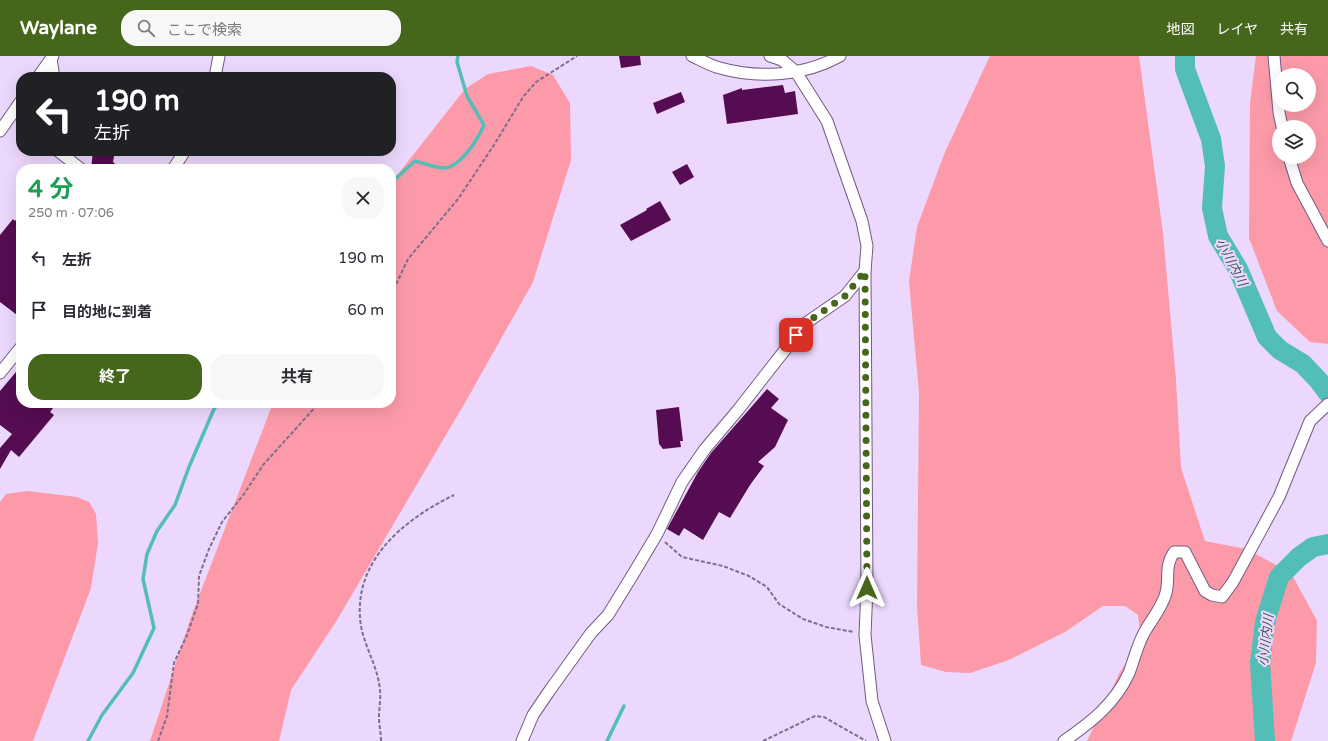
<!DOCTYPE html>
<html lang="ja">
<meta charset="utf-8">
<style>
:root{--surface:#fff;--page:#f7f7f7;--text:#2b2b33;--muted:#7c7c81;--accent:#46661c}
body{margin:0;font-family:"Varela Round","Noto Sans JP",sans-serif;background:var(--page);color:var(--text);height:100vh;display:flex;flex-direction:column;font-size:15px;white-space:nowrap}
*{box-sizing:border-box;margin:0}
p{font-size:13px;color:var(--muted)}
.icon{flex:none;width:22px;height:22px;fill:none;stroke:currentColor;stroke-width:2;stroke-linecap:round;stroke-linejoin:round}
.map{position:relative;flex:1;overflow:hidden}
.sheet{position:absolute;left:16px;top:108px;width:380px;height:244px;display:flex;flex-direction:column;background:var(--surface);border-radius:16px;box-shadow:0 4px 16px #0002}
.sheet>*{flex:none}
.banner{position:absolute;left:16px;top:16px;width:380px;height:84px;border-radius:16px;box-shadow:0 4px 16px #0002;background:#202124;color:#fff;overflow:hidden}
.controls{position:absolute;left:1272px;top:12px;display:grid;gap:8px}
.controls a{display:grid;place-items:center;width:44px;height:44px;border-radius:50%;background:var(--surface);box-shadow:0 4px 16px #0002;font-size:20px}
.pin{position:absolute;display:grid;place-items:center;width:34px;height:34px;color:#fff;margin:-17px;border-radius:8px;box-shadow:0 2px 6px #0006}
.me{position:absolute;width:44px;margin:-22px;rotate:0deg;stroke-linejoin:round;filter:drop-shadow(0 0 3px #0008)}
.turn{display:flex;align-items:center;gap:14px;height:84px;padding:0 12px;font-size:18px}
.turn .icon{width:52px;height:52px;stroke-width:2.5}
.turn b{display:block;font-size:28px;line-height:34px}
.round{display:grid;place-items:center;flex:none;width:42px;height:42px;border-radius:16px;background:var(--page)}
.summary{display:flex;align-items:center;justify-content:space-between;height:68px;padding:0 12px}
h1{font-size:24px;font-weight:700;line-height:30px;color:#1e9e55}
.primary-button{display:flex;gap:8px;margin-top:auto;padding:8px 12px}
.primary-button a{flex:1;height:46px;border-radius:16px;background:var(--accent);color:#fff;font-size:16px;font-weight:700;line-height:46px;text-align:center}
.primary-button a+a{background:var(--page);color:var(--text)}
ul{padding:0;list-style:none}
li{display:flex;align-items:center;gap:12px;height:52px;padding:0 12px}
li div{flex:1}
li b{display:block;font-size:15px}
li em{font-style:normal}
header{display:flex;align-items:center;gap:24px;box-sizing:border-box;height:56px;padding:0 20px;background:var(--accent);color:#fff}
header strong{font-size:19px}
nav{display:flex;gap:22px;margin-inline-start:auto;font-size:14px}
.search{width:280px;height:36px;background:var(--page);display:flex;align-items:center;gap:10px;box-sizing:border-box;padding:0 14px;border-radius:16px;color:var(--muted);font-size:15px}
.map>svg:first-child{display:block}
.green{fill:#fc9aa9;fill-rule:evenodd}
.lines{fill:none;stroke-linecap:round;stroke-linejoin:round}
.stream{stroke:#53beb8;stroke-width:3.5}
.river{stroke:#53beb8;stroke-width:20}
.building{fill:#550c52}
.minor-casing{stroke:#715b82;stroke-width:13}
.path{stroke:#7e7089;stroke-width:2;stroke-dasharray:4 2;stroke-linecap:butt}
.minor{stroke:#fff;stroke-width:11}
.route{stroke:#46661c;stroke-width:7;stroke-dasharray:0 12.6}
.labels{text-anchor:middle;stroke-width:4;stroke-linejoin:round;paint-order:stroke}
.water-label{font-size:13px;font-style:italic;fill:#3a5b58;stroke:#ecd8fc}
</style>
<header>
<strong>Waylane</strong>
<div class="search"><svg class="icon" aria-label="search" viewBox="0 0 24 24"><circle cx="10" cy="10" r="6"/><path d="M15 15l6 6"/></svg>ここで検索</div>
<nav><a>地図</a><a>レイヤ</a><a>共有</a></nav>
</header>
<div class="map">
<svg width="1328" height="685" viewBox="0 0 1328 685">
<rect width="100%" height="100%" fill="#ecd8fc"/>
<!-- green -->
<g class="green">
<path d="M990,0H1139L1163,177L1176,324L1181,412L1205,485L1246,493L1291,517L1317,565L1316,607L1291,685H1087L1120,616L1141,584L1138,559L1125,550H1103L1065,576L1009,604L970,617L946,616L921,609L917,550L919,337L909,225L917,171L945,96Z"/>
<path d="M1256,0H1328V288L1310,286L1277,255L1249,182L1250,47ZM1279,19H1309V49H1279ZM1279,71H1309V101H1279Z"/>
<path d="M531,10L553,19L570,47L571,104L533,226L466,345L337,564L291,634L279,685H150L191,561L273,347H391V127L465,33L488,18Z"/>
<path d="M27,435L77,441L89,446L96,458L98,487L91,532L33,685H0V446L6,438Z"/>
</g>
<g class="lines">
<!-- stream -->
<g class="stream">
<path d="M391,127L415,105C424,107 433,111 442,112C460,113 478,83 484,69L467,40L457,6L458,0"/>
<path d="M88,685L102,659L133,617L154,572L143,523L147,498L157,475L175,449L189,411L214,353L219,347"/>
<path d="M607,685L624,650"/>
</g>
<!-- river -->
<g class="river">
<path d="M1185,0V13L1211,83L1215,110L1212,152L1218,180L1238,213L1267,281L1280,294L1303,308L1319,325L1328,337"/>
<path d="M1265,685L1260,606L1265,566L1279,521L1299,501L1313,491L1328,488"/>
</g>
</g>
<!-- building -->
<g class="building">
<path d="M619,0H640L641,9L621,12Z"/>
<path d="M783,29L785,37L795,35L798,58L727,68L723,39L742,32V34Z"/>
<path d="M681,36L685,46L657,58L653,47Z"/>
<path d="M93,95H115L113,106L121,113H91Z"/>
<path d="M687,108L694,121L680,129L672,116Z"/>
<path d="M660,145L671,164L631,185L620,169L647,154L646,153Z"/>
<path d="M21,158V262L0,246V179L13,163L15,165Z"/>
<path d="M21,310V347H57L50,356L54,359L19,401L11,394L0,413V392L12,378L0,369V335Z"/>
<path d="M767,333L779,343L771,352L788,364L775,391L758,406L764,410L750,429L730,462L719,456L703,484L684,472L679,480L667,473L698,416L711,397Z"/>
<path d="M679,351L683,385H680L681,391L663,393L659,388L656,354Z"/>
</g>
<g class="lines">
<defs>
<g id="minor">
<path d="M692,0C701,4 711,10 720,12C759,23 804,20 840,0"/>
<path d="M770,0L782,4L796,16L827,65L862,165L867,190L865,215L867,532L865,579L872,645L885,685"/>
<path d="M1274,0L1279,56L1282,71"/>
<path d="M38,21L53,0"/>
<path d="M50,21L53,15L51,3"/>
<path d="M215,21L219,0"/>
<path d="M0,75L21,45"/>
<path d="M58,95L81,113"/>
<path d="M1289,101L1297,127L1328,185"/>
<path d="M173,113L185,95"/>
<path d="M0,317L21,291"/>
<path d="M522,685L533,659L550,634L591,577L608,559L635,515L657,478L682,426L705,393L738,354L806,267L845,240L865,215"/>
<path d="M1064,685C1090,667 1115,648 1129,617C1134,604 1137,590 1144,577C1151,564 1162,552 1166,537C1170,521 1164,511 1174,496H1185L1205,535L1212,539L1222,541L1233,526L1279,441L1310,365L1328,348"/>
</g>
</defs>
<!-- minor casing -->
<use href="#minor" class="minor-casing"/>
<!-- path -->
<g class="path">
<path d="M391,239L408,203L458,143L494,89L523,41L536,26L577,0"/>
<path d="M665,486L682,501L723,510L749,520L767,531L779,548L803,563L826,571L854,576"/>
<path d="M158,685L167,660L174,607L187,579L198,548L199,520L209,493L222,466L244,438L263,409L319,347"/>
<path d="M381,685C381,677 379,669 379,661C379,652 381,643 380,634C378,611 365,592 361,570C351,506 403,464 454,439"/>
<path d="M763,685L815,660L824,661L866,685"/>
</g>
<!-- minor -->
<use href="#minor" class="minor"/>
</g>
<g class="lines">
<!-- route -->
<path class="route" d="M796,279L806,267L845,240L865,215L867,532"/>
</g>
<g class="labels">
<!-- water labels -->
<g class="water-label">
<text transform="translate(1232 206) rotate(62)" y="5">小川内川</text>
<text transform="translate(1265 584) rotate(-83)" y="5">小川内川</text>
</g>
</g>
</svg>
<div class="controls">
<a><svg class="icon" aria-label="search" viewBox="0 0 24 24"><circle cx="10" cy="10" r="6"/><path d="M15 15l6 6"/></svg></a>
<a><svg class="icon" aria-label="layers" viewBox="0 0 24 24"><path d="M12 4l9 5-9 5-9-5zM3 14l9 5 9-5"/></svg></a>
</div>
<div class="pin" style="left:796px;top:279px;background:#d93025"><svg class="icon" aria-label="arrive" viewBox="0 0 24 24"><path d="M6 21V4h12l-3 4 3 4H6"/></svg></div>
<svg class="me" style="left:867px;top:532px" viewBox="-20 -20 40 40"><path d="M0-17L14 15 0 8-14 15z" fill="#46661c" stroke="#fff" stroke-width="4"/></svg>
<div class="banner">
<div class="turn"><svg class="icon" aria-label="left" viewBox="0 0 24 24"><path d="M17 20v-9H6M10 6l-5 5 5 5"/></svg><div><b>190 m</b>左折</div></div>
</div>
<section class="sheet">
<div class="summary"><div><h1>4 分</h1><p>250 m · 07:06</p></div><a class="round"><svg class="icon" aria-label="close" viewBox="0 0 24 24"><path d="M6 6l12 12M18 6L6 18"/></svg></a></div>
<ul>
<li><svg class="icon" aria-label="left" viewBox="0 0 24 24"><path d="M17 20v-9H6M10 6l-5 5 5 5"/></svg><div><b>左折</b></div><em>190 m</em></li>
<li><svg class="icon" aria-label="arrive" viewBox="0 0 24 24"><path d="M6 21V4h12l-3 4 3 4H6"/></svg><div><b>目的地に到着</b></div><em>60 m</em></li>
</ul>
<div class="primary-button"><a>終了</a><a>共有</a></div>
</section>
</div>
